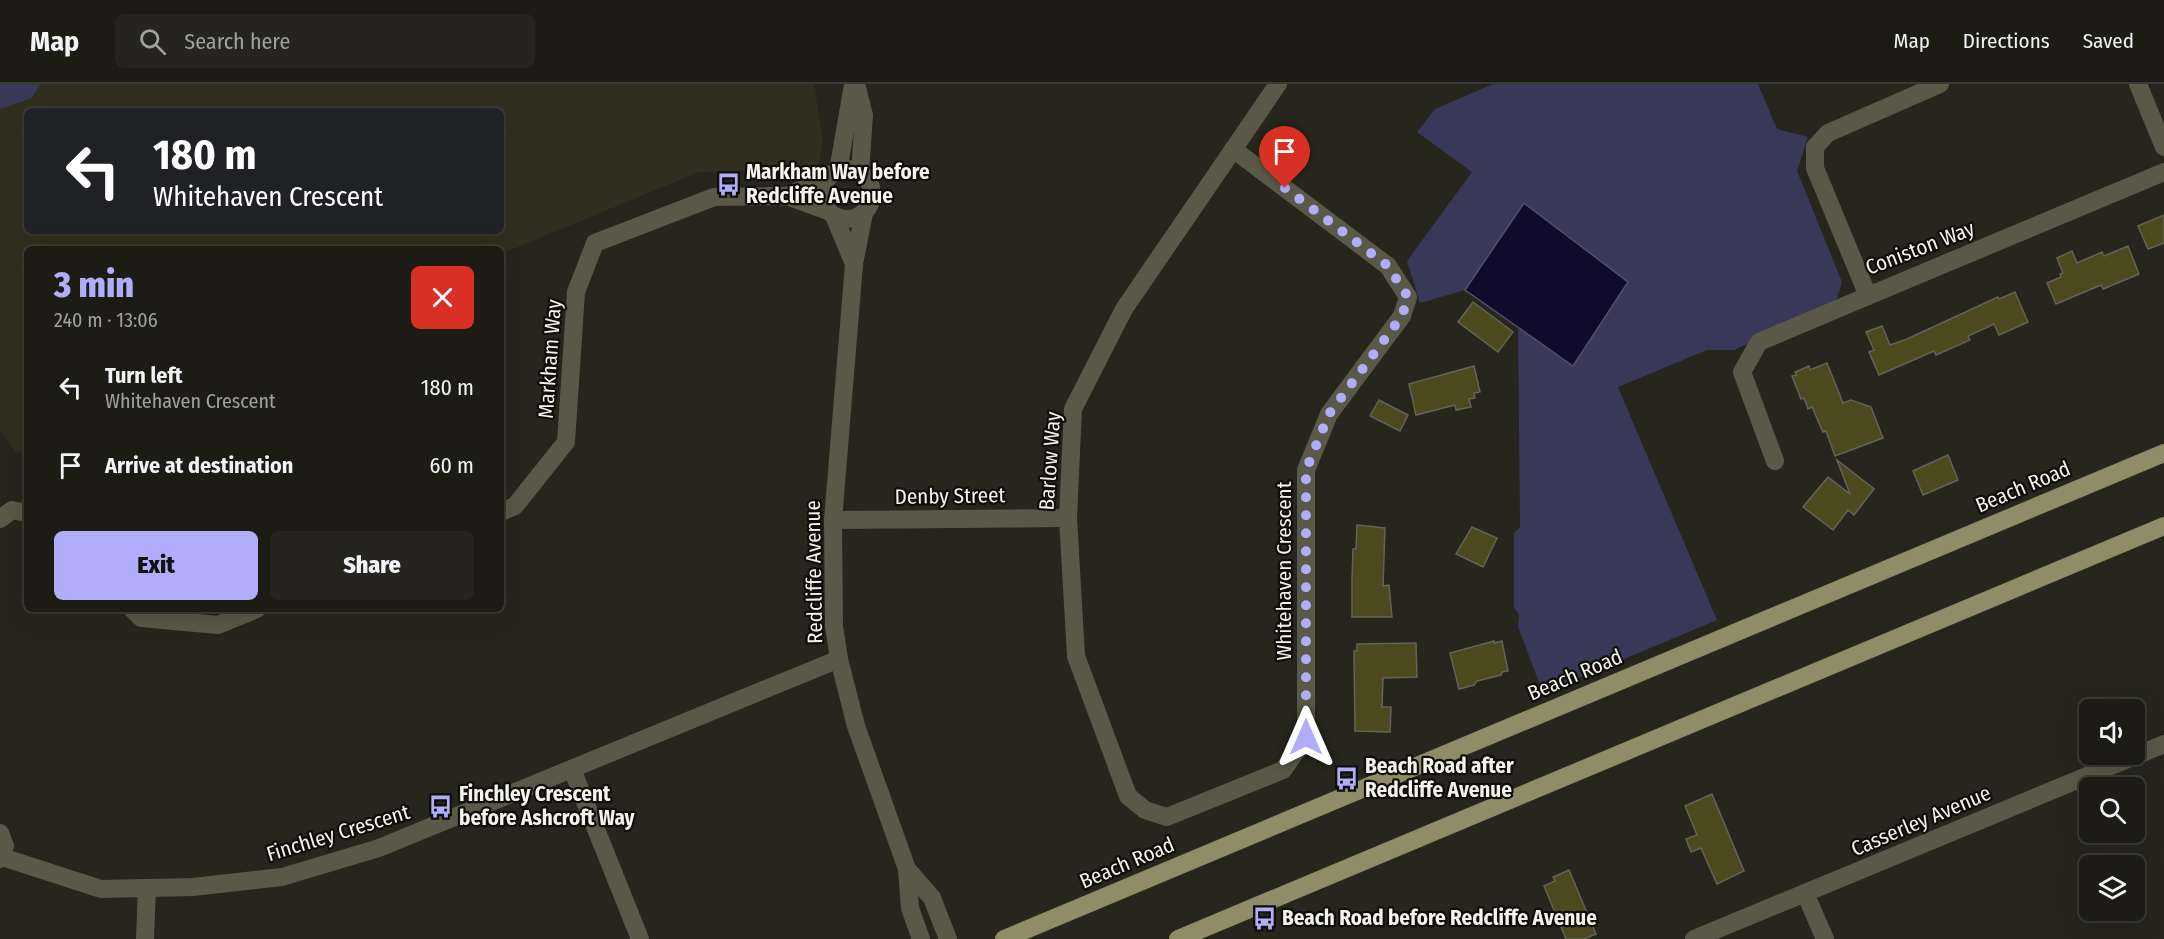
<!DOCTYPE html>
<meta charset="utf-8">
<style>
:root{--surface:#1c1c15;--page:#25251e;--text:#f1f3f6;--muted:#a0a1a0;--line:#3a3a34;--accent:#b1adfa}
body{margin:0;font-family:"Fira Sans Condensed",sans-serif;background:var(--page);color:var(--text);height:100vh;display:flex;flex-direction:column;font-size:22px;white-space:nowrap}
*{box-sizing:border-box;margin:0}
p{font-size:20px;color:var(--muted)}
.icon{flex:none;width:33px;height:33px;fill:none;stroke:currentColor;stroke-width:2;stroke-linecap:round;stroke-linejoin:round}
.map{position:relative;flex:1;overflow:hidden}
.drawer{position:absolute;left:24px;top:162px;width:480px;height:366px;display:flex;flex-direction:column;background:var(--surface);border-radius:9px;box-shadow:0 6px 24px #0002,0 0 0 2px var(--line)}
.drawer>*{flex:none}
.top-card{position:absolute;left:24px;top:24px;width:480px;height:126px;border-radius:9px;box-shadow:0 6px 24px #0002,0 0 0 2px var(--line);background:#202124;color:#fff;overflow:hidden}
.controls{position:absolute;left:2079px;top:615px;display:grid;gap:12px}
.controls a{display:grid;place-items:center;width:66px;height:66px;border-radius:9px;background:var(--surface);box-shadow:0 6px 24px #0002,0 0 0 2px var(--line);font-size:30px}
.pin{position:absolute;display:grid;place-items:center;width:51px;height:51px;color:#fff;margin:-62px -26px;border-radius:50% 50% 50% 0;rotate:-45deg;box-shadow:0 0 6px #0007}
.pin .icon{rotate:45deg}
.me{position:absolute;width:66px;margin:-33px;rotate:0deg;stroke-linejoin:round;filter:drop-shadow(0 0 4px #0008)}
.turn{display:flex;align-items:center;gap:21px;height:126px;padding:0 30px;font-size:27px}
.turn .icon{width:78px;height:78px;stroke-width:2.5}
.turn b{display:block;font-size:42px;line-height:51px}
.round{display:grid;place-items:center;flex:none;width:63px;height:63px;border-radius:9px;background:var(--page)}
.head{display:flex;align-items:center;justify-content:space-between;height:102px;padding:0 30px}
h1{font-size:36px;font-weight:800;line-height:45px;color:var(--accent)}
.cta{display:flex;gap:12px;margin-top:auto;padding:12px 30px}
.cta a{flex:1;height:69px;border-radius:9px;background:var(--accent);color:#111;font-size:24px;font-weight:800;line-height:69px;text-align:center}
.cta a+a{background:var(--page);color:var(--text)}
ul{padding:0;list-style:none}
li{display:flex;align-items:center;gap:18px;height:78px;padding:0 30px}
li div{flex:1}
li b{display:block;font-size:22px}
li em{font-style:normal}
header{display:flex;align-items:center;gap:36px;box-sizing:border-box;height:84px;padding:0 30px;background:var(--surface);border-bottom:2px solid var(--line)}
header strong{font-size:28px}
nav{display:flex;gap:33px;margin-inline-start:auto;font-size:21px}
.search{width:420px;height:54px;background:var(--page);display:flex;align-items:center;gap:15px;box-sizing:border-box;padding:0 21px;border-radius:9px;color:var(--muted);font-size:22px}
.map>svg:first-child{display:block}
.built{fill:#302f1f;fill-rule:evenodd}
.green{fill:#3a3858}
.water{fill:#100a2b;stroke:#545065;stroke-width:1.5}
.building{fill:#4c491e;stroke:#636357;stroke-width:1.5}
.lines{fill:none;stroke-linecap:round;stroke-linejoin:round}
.minor{stroke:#5a5947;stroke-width:18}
.major{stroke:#8f8d67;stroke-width:18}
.route{stroke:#b1adfa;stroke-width:10;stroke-dasharray:0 18}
.labels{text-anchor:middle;stroke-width:4.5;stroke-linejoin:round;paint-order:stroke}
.poi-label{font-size:21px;font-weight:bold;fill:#f4f4ed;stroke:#0f0e0a;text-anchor:start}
.street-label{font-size:21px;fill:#f4f4ed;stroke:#0f0e0a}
</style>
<header>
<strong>Map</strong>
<div class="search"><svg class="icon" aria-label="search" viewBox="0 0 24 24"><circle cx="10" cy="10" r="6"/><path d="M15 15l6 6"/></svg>Search here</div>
<nav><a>Map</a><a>Directions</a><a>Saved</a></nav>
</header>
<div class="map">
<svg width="2164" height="855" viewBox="0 0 2164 855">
<rect width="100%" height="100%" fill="#26261c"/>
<!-- built -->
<path class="built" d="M0,0H814L823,56L818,84L699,88L501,170V165H27V364L16,369L0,347ZM27,27H501V147H27Z"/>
<!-- green -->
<g class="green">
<path d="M0,0H40L32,14L0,25Z"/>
<path d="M1493,0H1758L1777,45L1808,53L1797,87L1842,198L1835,221L1734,266H1707L1618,303L1717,536L1543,609L1518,543L1519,530L1514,524V449L1520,443L1518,243L1573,282L1524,119L1465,206L1420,219L1407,177L1472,88L1417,48L1435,25Z"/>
</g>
<!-- water -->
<path class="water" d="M1524,119L1628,198L1573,282L1465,206Z"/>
<!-- building -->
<g class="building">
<path d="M2164,131V159L2148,165L2138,142Z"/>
<path d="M2128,162L2139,190L2103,205L2101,201L2056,220L2047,199L2061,193L2060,190L2063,189L2057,174L2072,167L2077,179L2102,168L2104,172Z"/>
<path d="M2015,208L2028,238L1999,251L1994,240L1968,252L1970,256L1936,271L1934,267L1879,291L1869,268L1874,266L1866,248L1882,242L1890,261L1907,255L1998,213L1999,215Z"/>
<path d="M1473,218L1513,248L1498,268L1458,238Z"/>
<path d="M1827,279L1843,319L1851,316L1871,323L1883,354L1835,372L1826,347L1823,348L1812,323L1808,325L1804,314L1801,315L1792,292L1797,291L1795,288L1809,282L1810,286Z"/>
<path d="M1474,282L1480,308L1474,309L1475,314L1469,315L1471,323L1456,326L1455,321L1416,331L1409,300Z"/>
<path d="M1379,316L1408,331L1400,347L1370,332Z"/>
<path d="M1948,371L1958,396L1923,411L1913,387Z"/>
<path d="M1837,376L1874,405L1854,431L1848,426L1833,446L1803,423L1828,393L1850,410Z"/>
<path d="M1357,441L1385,444L1383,502L1389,501L1392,533H1352V496L1353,465H1356Z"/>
<path d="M1472,443L1497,454L1483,483L1456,470Z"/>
<path d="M1494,557V559L1502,557L1508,587L1502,588L1501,591L1477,597L1474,601L1459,605L1450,569Z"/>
<path d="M1416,559L1417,593L1383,594L1382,623H1391L1390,648L1355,647L1354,567H1357V560Z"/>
<path d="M1712,710L1744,787L1717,800L1701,764L1691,768L1686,755L1697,751L1685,722Z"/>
<path d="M1569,786L1596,850L1584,855H1566L1544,802L1555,797L1553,793Z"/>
</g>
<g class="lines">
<!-- minor -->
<g class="minor">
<path d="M856,0L864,31L860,89"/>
<path d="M1940,0L1828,49L1815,63V84L1868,212L2164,88"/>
<path d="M2138,0L2164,63"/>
<path d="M1233,65L1388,182L1408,213L1402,232L1329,330L1306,386V653L1283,686L1167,733L1145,726L1128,712L1076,572L1068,434L1073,325L1124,225L1278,0"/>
<circle cx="847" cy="110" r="25"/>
<path d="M838,87L853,1"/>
<path d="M787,112L831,91"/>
<path d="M864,129L854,180L833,436L834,542L839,575L856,642L907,785L910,824L921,855"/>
<path d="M834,132L854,180"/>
<path d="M1775,377L1742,288L1759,258L1868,212"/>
<path d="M501,428L515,422L566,358L576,208L595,159L714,113L787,112L828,127"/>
<path d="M0,435L12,426L27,429"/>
<path d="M833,436L1068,434"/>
<path d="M132,525L141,534L218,541L257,525"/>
<path d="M572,685L640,855"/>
<path d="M0,749L5,762L0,775"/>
<path d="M2,773L101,805L193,803L282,793L379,764L839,575"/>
<path d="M907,785L932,814L948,855"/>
<path d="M1805,809L1825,855"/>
<path d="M145,855L147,804"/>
<path d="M1694,855L2164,660"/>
</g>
<!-- major -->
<g class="major">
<path d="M1004,855L2164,369"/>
<path d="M1178,855L2164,442"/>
</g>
</g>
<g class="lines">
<!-- route -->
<path class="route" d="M1285,104L1388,182L1408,213L1402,232L1329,330L1306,386V653"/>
</g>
<!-- icons -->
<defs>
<symbol id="bus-bare" viewBox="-9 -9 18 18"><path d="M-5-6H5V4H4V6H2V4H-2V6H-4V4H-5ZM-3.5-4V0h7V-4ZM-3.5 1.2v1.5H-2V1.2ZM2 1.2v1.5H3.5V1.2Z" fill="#b1adfa" stroke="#0f0e0a" stroke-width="2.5" paint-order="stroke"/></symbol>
</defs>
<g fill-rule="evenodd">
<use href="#bus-bare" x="712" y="84" width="33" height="33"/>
<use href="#bus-bare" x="1330" y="678" width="33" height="33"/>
<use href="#bus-bare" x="424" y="706" width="33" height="33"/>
<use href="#bus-bare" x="1248" y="818" width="33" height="33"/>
</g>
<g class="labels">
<!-- poi labels -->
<g class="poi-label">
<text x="746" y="95">Markham Way before<tspan x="746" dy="24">Redcliffe Avenue</tspan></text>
<text x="1365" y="689">Beach Road after<tspan x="1365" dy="24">Redcliffe Avenue</tspan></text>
<text x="459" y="717">Finchley Crescent<tspan x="459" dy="24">before Ashcroft Way</tspan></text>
<text x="1282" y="841">Beach Road before Redcliffe Avenue</text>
</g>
<!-- street labels -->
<g class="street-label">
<text transform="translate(1920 164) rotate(-21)" y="7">Coniston Way</text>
<text transform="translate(550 275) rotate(-86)" y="7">Markham Way</text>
<text transform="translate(1050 377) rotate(-86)" y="7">Barlow Way</text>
<text transform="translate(2023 403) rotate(-23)" y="7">Beach Road</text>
<text transform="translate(950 412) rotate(-1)" y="7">Denby Street</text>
<text transform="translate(1284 487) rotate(-90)" y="7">Whitehaven Crescent</text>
<text transform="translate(814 488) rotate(-91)" y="7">Redcliffe Avenue</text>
<text transform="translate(1575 591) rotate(-23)" y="7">Beach Road</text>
<text transform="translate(1921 737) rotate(-23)" y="7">Casserley Avenue</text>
<text transform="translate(338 749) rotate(-17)" y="7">Finchley Crescent</text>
<text transform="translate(1127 779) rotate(-23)" y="7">Beach Road</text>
</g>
</g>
</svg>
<div class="controls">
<a><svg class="icon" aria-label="sound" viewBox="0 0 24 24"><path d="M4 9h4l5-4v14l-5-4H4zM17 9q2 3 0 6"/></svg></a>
<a><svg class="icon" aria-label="search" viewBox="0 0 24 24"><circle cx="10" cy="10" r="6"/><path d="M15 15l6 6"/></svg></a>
<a><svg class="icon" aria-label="layers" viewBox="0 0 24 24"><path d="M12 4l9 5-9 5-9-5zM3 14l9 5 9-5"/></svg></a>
</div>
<div class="pin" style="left:1285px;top:104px;background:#d93025"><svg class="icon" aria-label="arrive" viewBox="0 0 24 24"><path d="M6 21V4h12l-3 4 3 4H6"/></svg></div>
<svg class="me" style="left:1306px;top:653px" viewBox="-20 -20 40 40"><path d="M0-17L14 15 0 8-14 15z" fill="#b1adfa" stroke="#fff" stroke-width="4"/></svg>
<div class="top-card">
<div class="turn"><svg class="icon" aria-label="left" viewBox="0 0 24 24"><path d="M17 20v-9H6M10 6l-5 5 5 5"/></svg><div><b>180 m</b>Whitehaven Crescent</div></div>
</div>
<section class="drawer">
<div class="head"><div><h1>3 min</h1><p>240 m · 13:06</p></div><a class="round" style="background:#d93025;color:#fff"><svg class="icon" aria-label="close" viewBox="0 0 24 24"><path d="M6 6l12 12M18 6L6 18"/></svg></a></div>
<ul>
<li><svg class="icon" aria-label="left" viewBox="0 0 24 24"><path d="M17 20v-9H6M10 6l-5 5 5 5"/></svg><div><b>Turn left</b><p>Whitehaven Crescent</p></div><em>180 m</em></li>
<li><svg class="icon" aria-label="arrive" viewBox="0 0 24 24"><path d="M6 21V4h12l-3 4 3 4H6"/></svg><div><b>Arrive at destination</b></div><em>60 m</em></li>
</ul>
<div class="cta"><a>Exit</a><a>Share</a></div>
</section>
</div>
